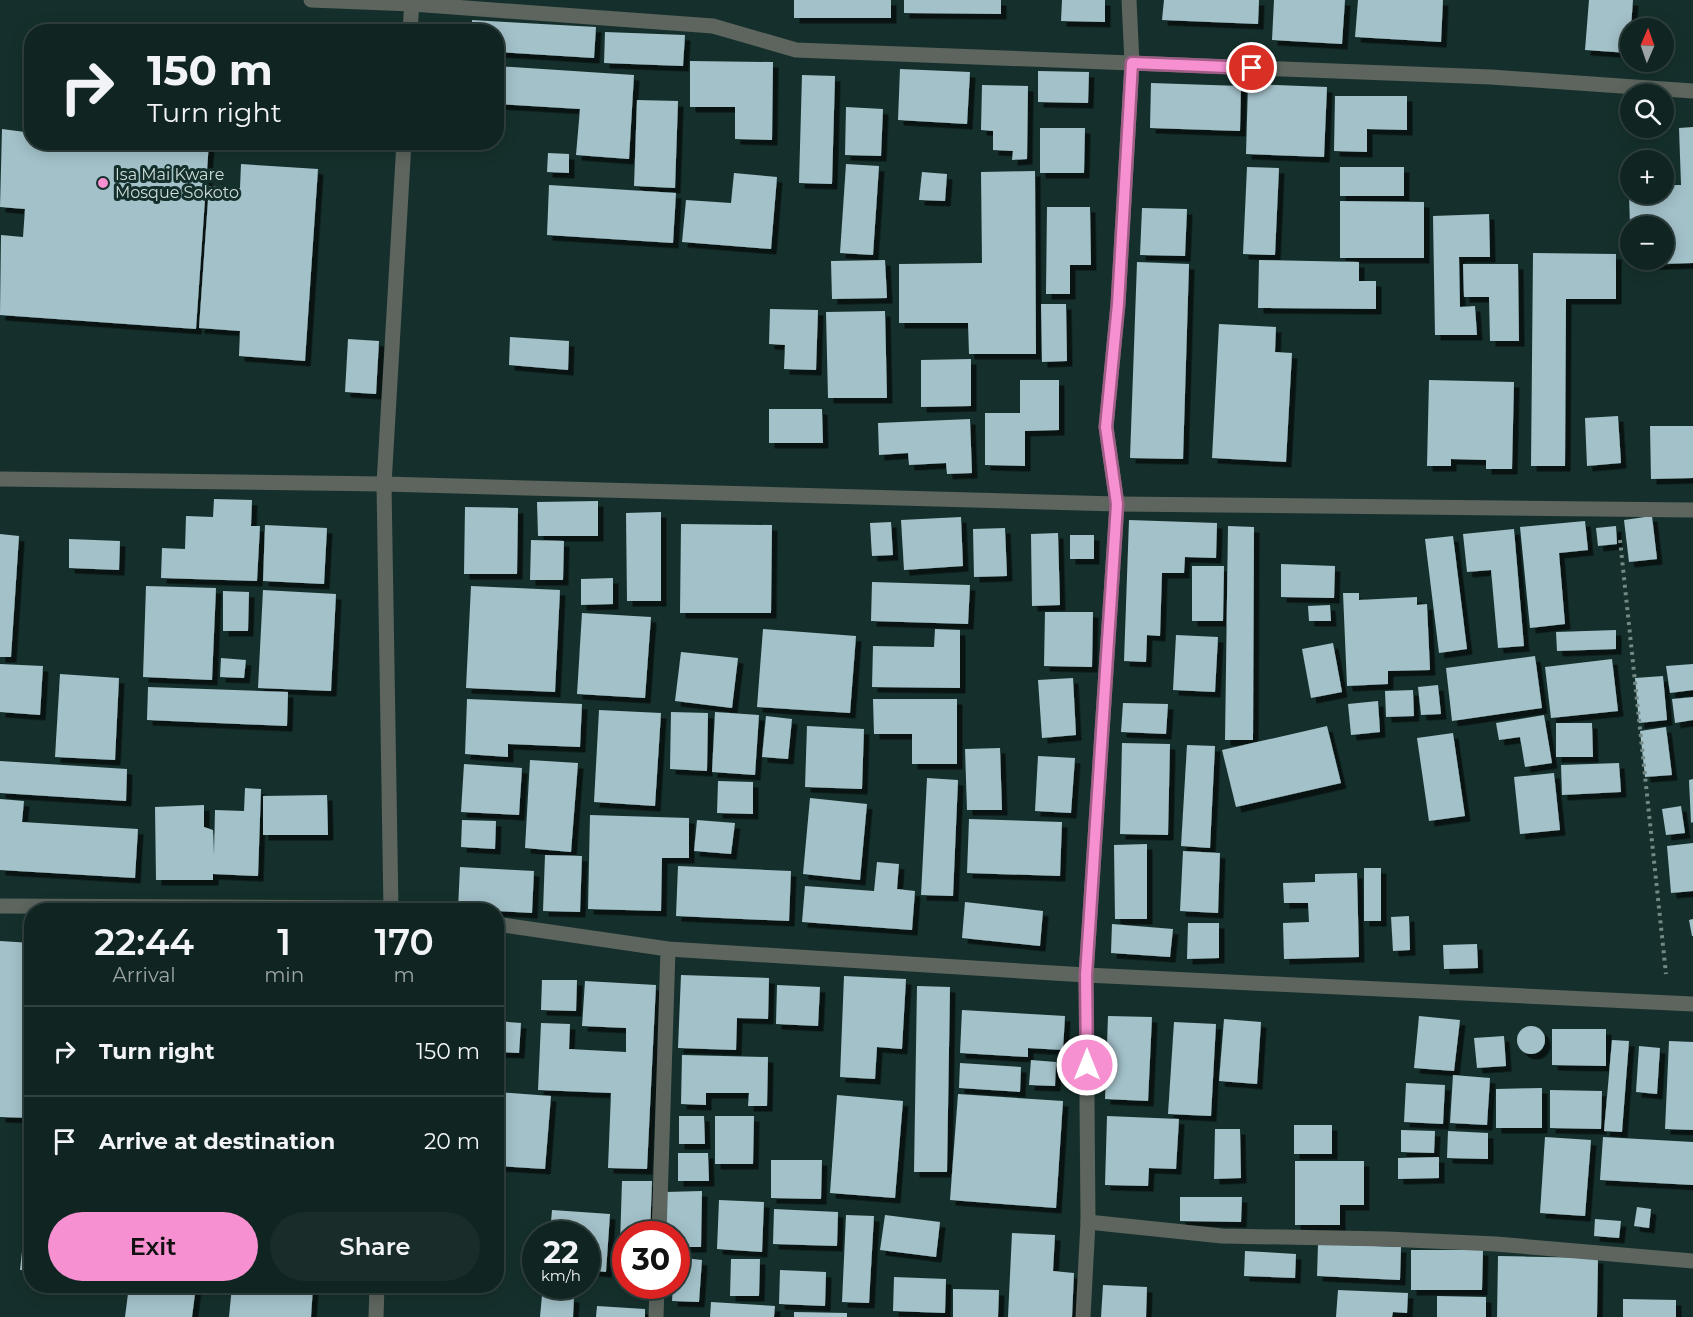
<!DOCTYPE html>
<meta charset="utf-8">
<style>
:root{--surface:#102421;--page:#192c2a;--text:#f1f3f6;--muted:#9ca4a5;--line:#30413f;--accent:#f690d0}
body{margin:0;font-family:Montserrat,sans-serif;background:var(--page);color:var(--text);height:100vh;display:flex;flex-direction:column;font-size:22px;white-space:nowrap}
*{box-sizing:border-box;margin:0}
p{font-size:20px;color:var(--muted)}
.icon{flex:none;width:33px;height:33px;fill:none;stroke:currentColor;stroke-width:2;stroke-linecap:round;stroke-linejoin:round}
.map{position:relative;flex:1;overflow:hidden}
.side{position:absolute;left:24px;top:903px;width:480px;height:390px;display:flex;flex-direction:column;background:var(--surface);border-radius:24px;box-shadow:0 3px 15px #0003,0 0 0 2px var(--line)}
.side>*{flex:none}
.hud{position:absolute;left:24px;top:24px;width:480px;height:126px;border-radius:24px;box-shadow:0 3px 15px #0003,0 0 0 2px var(--line);background:#102421;color:var(--text);overflow:hidden}
.needle{width:39px;rotate:2deg}
.fabs{position:absolute;left:1620px;top:18px;display:grid;gap:12px}
.fabs a{display:grid;place-items:center;width:54px;height:54px;border-radius:50%;background:var(--surface);box-shadow:0 3px 15px #0003,0 0 0 2px var(--line);font-size:30px}
.speed{position:absolute;left:522px;top:1221px;display:flex;gap:12px;font-size:30px;font-weight:700;text-align:center}
.speed>*{display:grid;place-content:center;width:78px;height:78px;border-radius:50%;background:var(--surface);box-shadow:0 3px 15px #0003,0 0 0 2px var(--line);line-height:1}
.speed small{font-size:15px;font-weight:400}
.speed .limit{border:9px solid #d22;background:#fff;color:#111}
.pin{position:absolute;display:grid;place-items:center;width:51px;height:51px;color:#fff;margin:-26px;border:3px solid #fff;border-radius:50%;box-shadow:0 2px 6px #0007}
.me{position:absolute;width:66px;margin:-33px;rotate:0deg;stroke-linejoin:round;filter:drop-shadow(0 0 4px #0008)}
.turn{display:flex;align-items:center;gap:21px;height:126px;padding:0 24px;font-size:27px}
.turn .icon{width:78px;height:78px;stroke-width:2.5}
.turn b{display:block;font-size:42px;line-height:51px}
.eta{display:flex;justify-content:space-evenly;align-items:center;height:102px;text-align:center}
.eta b{font-size:36px;font-weight:600;line-height:42px}
.button{display:flex;gap:12px;margin-top:auto;padding:12px 24px}
.button a{flex:1;height:69px;border-radius:36px;background:var(--accent);color:#111;font-size:24px;font-weight:600;line-height:69px;text-align:center}
.button a+a{background:var(--page);color:var(--text)}
ul{padding:0;list-style:none}
li{display:flex;align-items:center;gap:18px;height:90px;padding:0 24px;border-top:2px solid var(--line)}
li div{flex:1}
li b{display:block;font-size:22px}
li em{font-style:normal}
.map>svg:first-child{display:block}
.building{fill:#a3c1c9;filter:url(#shadow)}
.lines{fill:none;stroke-linecap:round;stroke-linejoin:round}
.path{stroke:#748985;stroke-width:4;stroke-dasharray:3 4.5;stroke-linecap:butt}
.street{stroke:#5d655e;stroke-width:15}
.route-casing{stroke:#a05e87;stroke-width:15}
.route{stroke:#f690d0;stroke-width:10}
.poi-dot{fill:#f690d0;stroke:#15302c;stroke-width:2}
.labels{text-anchor:middle;stroke-width:6;stroke-linejoin:round;paint-order:stroke}
.poi-label{font-size:16px;fill:#cdddd9;stroke:#15302c;text-anchor:start}
</style>
<div class="map">
<svg width="1693" height="1317" viewBox="0 0 1693 1317">
<defs>
<filter id="shadow"><feDropShadow dx="5.5" dy="5.5" stdDeviation="0" flood-color="#0009"/></filter>
</defs>
<rect width="100%" height="100%" fill="#15302c"/>
<!-- building -->
<g class="building">
<rect x="794" y="0" width="97" height="18"/>
<path d="M904,0H1001V14L904,13Z"/>
<path d="M1062,0H1105V22L1061,21Z"/>
<path d="M1164,0H1259L1258,24L1162,20Z"/>
<path d="M1274,0H1345L1342,44L1272,40Z"/>
<path d="M1358,0H1443L1441,42L1355,37Z"/>
<path d="M1589,0H1633L1629,53L1585,50Z"/>
<path d="M472,20L596,27L594,58L496,52V32H472Z"/>
<path d="M605,32L685,35L683,66L604,63Z"/>
<path d="M690,61L773,62L772,140L735,139V107H690Z"/>
<path d="M496,66L634,75L629,159L576,155L580,109L496,104Z"/>
<path d="M900,69L970,72L967,124L898,120Z"/>
<path d="M1038,71L1089,72L1088,103L1038,102Z"/>
<path d="M29,72H32V142H209L196,329L0,315L1,235L23,237L25,209L0,207L2,129L25,132Z"/>
<path d="M802,75L835,76L832,184L799,183Z"/>
<path d="M1151,83L1241,86L1240,131L1150,128Z"/>
<path d="M1248,84L1327,87L1324,157L1246,154Z"/>
<path d="M982,85L1028,86L1027,159L1012,160L1013,151L993,150V131L981,130Z"/>
<path d="M1335,96H1407V130L1367,129V152L1334,151Z"/>
<path d="M637,100L678,101L675,188L634,186Z"/>
<path d="M846,107L883,109L881,156L845,155Z"/>
<path d="M1693,127V263L1631,265V260H1664V226H1630L1629,194H1664V185H1681L1679,128Z"/>
<path d="M1040,128H1085L1084,173H1040Z"/>
<path d="M548,153L569,154V173L547,172Z"/>
<path d="M241,164L318,169L305,361L239,356L240,331L199,328L209,186L240,188Z"/>
<path d="M846,164L879,166L873,255L840,253Z"/>
<path d="M1247,167L1279,168L1275,255L1243,254Z"/>
<rect x="1340" y="167" width="64" height="29"/>
<path d="M1035,171L1036,354H969L968,323H899V264L982,263L981,172Z"/>
<path d="M922,172L947,174L945,201L919,200Z"/>
<path d="M734,173L777,177L771,249L682,242L686,200L731,203Z"/>
<path d="M549,185L676,193L673,243L547,235Z"/>
<path d="M1340,201L1424,202V258H1340Z"/>
<path d="M1047,207H1090L1091,265H1070V294H1046Z"/>
<path d="M1142,208L1187,209L1185,256L1140,255Z"/>
<path d="M1489,214L1490,257H1459L1460,307L1475,306L1477,335H1435L1433,216Z"/>
<path d="M1533,253L1616,254V299H1566L1565,466H1531Z"/>
<path d="M885,260L887,298L832,299L831,261Z"/>
<path d="M1259,260L1359,262V281H1376V309L1258,308Z"/>
<path d="M1137,262L1189,264L1183,459L1130,458Z"/>
<path d="M1463,264H1518L1519,341H1490L1489,297H1464Z"/>
<path d="M1041,304H1066L1067,361L1042,362Z"/>
<path d="M770,309L818,310L816,370L784,369L785,345L769,344Z"/>
<path d="M885,311L887,398H828L826,312Z"/>
<path d="M1219,324L1276,327L1275,352L1292,353L1286,462L1212,458Z"/>
<path d="M510,337L569,341L568,370L509,365Z"/>
<path d="M348,339L379,341L376,394L345,392Z"/>
<path d="M971,359V406L921,407V360Z"/>
<path d="M1020,380H1059V430L1025,431V466L985,465V413H1020Z"/>
<path d="M1429,380L1514,382L1512,469H1486V460L1451,459V466H1427Z"/>
<path d="M769,409H822L823,443H769Z"/>
<path d="M1618,416L1621,463L1587,466L1585,418Z"/>
<path d="M970,419L972,473L947,474L946,463L909,465L908,453L879,455L878,423Z"/>
<path d="M1650,426H1693V478L1651,479Z"/>
<path d="M214,499L252,500L251,526H260L257,581L161,578L162,548L185,549L186,516L213,517Z"/>
<path d="M598,501V536H538L537,502Z"/>
<path d="M465,507L518,508L517,574H464Z"/>
<path d="M661,512V601H627L626,513Z"/>
<path d="M1652,516L1657,559L1629,562L1624,520Z"/>
<path d="M961,517L963,566L904,570L901,520Z"/>
<path d="M1129,520L1217,523L1216,558L1185,557L1184,573H1162L1160,636L1147,635L1146,662L1124,661Z"/>
<path d="M1585,521L1588,550L1559,553L1565,624L1530,628L1520,527Z"/>
<path d="M891,522L893,555L872,556L870,523Z"/>
<path d="M681,524L772,525L771,613H680Z"/>
<path d="M265,525L327,528L324,584L263,581Z"/>
<path d="M1228,526L1254,527L1253,740H1225Z"/>
<path d="M1616,526L1617,544L1598,546L1596,528Z"/>
<path d="M1005,528L1007,576L974,577L973,529Z"/>
<path d="M1514,529L1524,646L1498,648L1491,570L1467,572L1463,534Z"/>
<path d="M1058,533L1060,605L1032,606L1031,534Z"/>
<path d="M0,534L19,536L11,657H0Z"/>
<rect x="1070" y="535" width="24" height="24"/>
<path d="M1453,536L1467,649L1439,653L1425,539Z"/>
<path d="M69,539L120,541L119,570L69,568Z"/>
<path d="M531,540L564,541L563,580H530Z"/>
<path d="M1281,564L1335,566L1334,598L1281,597Z"/>
<path d="M1192,566H1224L1223,621H1192Z"/>
<path d="M613,578V604L581,605V579Z"/>
<path d="M872,582L970,585L968,624L871,621Z"/>
<path d="M146,586L216,588L212,680L143,677Z"/>
<path d="M471,586L560,590L555,692L466,688Z"/>
<path d="M263,590L336,594L331,691L258,688Z"/>
<path d="M223,591L249,592L248,631H223Z"/>
<path d="M1343,593H1359V600L1417,597V605L1427,604L1430,670L1388,671V684L1347,686Z"/>
<path d="M1330,605L1331,621H1309L1308,606Z"/>
<path d="M1045,612H1093L1092,667L1044,666Z"/>
<path d="M582,613L651,617L645,698L577,694Z"/>
<path d="M763,629L856,636L850,713L757,707Z"/>
<path d="M935,629L960,630V688L872,687L873,646L934,647Z"/>
<path d="M1616,630V649L1557,651L1556,632Z"/>
<path d="M1176,635L1218,637L1215,692L1173,690Z"/>
<path d="M1333,643L1342,692L1311,698L1302,649Z"/>
<path d="M681,652L738,658L732,708L675,701Z"/>
<path d="M1535,656L1542,708L1452,721L1446,668Z"/>
<path d="M221,658L246,660L244,678L220,677Z"/>
<path d="M1612,659L1618,711L1551,718L1545,667Z"/>
<path d="M0,664L43,666L40,715L0,712Z"/>
<path d="M1693,664V690L1670,693L1666,666Z"/>
<path d="M60,674L119,678L115,760L55,757Z"/>
<path d="M1663,676L1667,720L1639,723L1635,678Z"/>
<path d="M1073,678L1076,735L1042,738L1038,680Z"/>
<path d="M1438,685L1441,714L1421,715L1418,687Z"/>
<path d="M148,687L288,692L287,726L147,720Z"/>
<path d="M1413,690L1414,716L1386,717L1385,691Z"/>
<path d="M1693,697V720L1675,723L1672,699Z"/>
<path d="M467,699L582,704L580,747L508,744V757L465,754Z"/>
<path d="M873,699H957V764H912V734H874Z"/>
<path d="M1378,701L1380,732L1351,735L1348,704Z"/>
<path d="M1123,703L1168,704L1166,734L1121,732Z"/>
<path d="M599,710L661,713L655,806L594,802Z"/>
<path d="M671,712L708,713L707,771L670,769Z"/>
<path d="M715,712L759,715L755,775L712,772Z"/>
<path d="M1544,715L1552,763L1525,767L1520,737L1499,740L1496,723Z"/>
<path d="M766,716L792,719L788,759L762,757Z"/>
<path d="M1556,723H1592L1593,757H1556Z"/>
<path d="M807,726L864,729L862,789L805,787Z"/>
<path d="M1327,726L1341,783L1236,807L1222,750Z"/>
<path d="M1666,727L1672,775L1645,777L1640,731Z"/>
<path d="M1453,733L1465,816L1429,821L1417,738Z"/>
<path d="M1122,743L1170,744L1168,835L1120,834Z"/>
<path d="M1187,745L1215,746L1210,848L1181,846Z"/>
<path d="M1000,748L1002,810H967L965,749Z"/>
<path d="M1038,756L1075,758L1071,813L1035,811Z"/>
<path d="M530,760L578,763L571,852L525,848Z"/>
<path d="M0,761L127,769L126,801L0,793Z"/>
<path d="M1619,763L1621,792L1562,795L1561,765Z"/>
<path d="M464,764L522,768L519,815L461,812Z"/>
<path d="M1554,773L1560,830L1520,834L1514,777Z"/>
<path d="M927,778L958,780L953,896L921,895Z"/>
<path d="M1693,779V822L1691,823L1689,780Z"/>
<path d="M718,781L753,782V814L717,813Z"/>
<path d="M245,788L261,789L258,876L213,874V880H156L155,807L204,805V827L213,830L214,856L215,810L244,811Z"/>
<path d="M327,795L328,835H263V796Z"/>
<path d="M810,798L867,804L860,880L803,874Z"/>
<path d="M0,799L24,801L22,822L138,829L135,878L0,870Z"/>
<path d="M1681,806L1685,833L1666,835L1662,809Z"/>
<path d="M590,815L689,818V858H662L661,911L588,909Z"/>
<path d="M969,819L1062,822L1060,876L967,873Z"/>
<path d="M462,820L496,821L495,849L461,847Z"/>
<path d="M697,820L735,823L731,854L694,851Z"/>
<path d="M1693,843V891L1671,893L1667,846Z"/>
<path d="M1147,844V919H1115L1114,845Z"/>
<path d="M1183,851L1220,853L1218,913L1180,911Z"/>
<path d="M545,855L582,856L580,912L543,911Z"/>
<path d="M877,862L899,864L897,889L915,891L912,930L802,922L805,886L874,891Z"/>
<path d="M678,866L791,871L789,921L676,916Z"/>
<path d="M460,867L534,871L532,913L458,909Z"/>
<rect x="1364" y="868" width="17" height="53"/>
<path d="M1357,873L1359,957L1284,959L1283,923L1309,922L1308,903H1284L1283,883L1315,882V874Z"/>
<path d="M965,902L1043,911L1040,946L962,938Z"/>
<path d="M1409,916L1410,950L1393,951L1391,917Z"/>
<path d="M1693,919V936H1692L1689,920Z"/>
<path d="M1188,923H1219V958L1187,959Z"/>
<path d="M1112,924L1173,929L1170,957L1111,953Z"/>
<path d="M0,941L32,943V1118L0,1117Z"/>
<path d="M1477,944L1478,968L1444,969L1443,945Z"/>
<path d="M681,975L769,978L768,1019L737,1018L736,1050L678,1048Z"/>
<path d="M844,976L906,979L902,1049L877,1047L875,1079L840,1077Z"/>
<path d="M542,980H577L576,1011L541,1010Z"/>
<path d="M585,981L656,985L647,1169L608,1168L611,1093L538,1090L541,1023L570,1024L569,1049L626,1052V1028L582,1026Z"/>
<path d="M777,985L820,987L818,1026L776,1024Z"/>
<path d="M917,986L950,987L947,1172H914Z"/>
<path d="M962,1010L1065,1016L1063,1050L1028,1048V1057L960,1053Z"/>
<path d="M1108,1016L1152,1017L1148,1101L1105,1099Z"/>
<path d="M1419,1016L1460,1020L1454,1071L1414,1068Z"/>
<path d="M1224,1019L1261,1022L1257,1084L1219,1081Z"/>
<path d="M496,1021L521,1023L519,1053L496,1052Z"/>
<path d="M1174,1022L1216,1024L1211,1116L1168,1114Z"/>
<circle cx="1531" cy="1040" r="14"/>
<path d="M1552,1029H1606V1066L1552,1065Z"/>
<path d="M1504,1036L1506,1066L1477,1068L1474,1038Z"/>
<path d="M1612,1040L1629,1041L1622,1132L1604,1131Z"/>
<path d="M1669,1041L1693,1042V1130L1665,1129Z"/>
<path d="M1639,1046L1660,1048L1657,1094L1636,1092Z"/>
<path d="M682,1055L768,1057L767,1106H748L749,1093H706V1105L681,1104Z"/>
<path d="M1031,1060L1056,1062L1055,1086L1029,1085Z"/>
<path d="M960,1063L1021,1067L1020,1092L959,1088Z"/>
<path d="M1453,1075L1490,1078L1487,1125L1450,1123Z"/>
<path d="M1406,1083L1445,1085L1443,1124L1404,1122Z"/>
<path d="M1542,1088V1128H1496V1089Z"/>
<path d="M1550,1090L1602,1091L1601,1129L1550,1128Z"/>
<path d="M498,1092L551,1096L545,1169L496,1166Z"/>
<path d="M958,1094L1063,1101L1056,1208L950,1200Z"/>
<path d="M837,1095L903,1101L895,1198L830,1193Z"/>
<path d="M679,1116H704L705,1144H679Z"/>
<path d="M715,1116H754L753,1164H715Z"/>
<path d="M1107,1116L1179,1119L1176,1169L1149,1168L1148,1186L1105,1185Z"/>
<rect x="1294" y="1125" width="38" height="29"/>
<path d="M1215,1129H1240L1241,1178L1214,1179Z"/>
<path d="M1401,1130L1435,1131L1434,1153L1401,1152Z"/>
<path d="M1448,1131L1488,1133V1159L1447,1158Z"/>
<path d="M1545,1137L1591,1140L1585,1216L1540,1213Z"/>
<path d="M1603,1137L1693,1142V1185L1600,1180Z"/>
<path d="M678,1153H708L709,1181H678Z"/>
<path d="M1439,1157V1178L1398,1179V1158Z"/>
<path d="M771,1160H822L821,1199L771,1198Z"/>
<path d="M1295,1161H1364V1205H1340V1225H1295Z"/>
<path d="M30,1177L32,1178V1271L20,1270Z"/>
<path d="M622,1181H652L650,1234H626V1244H620Z"/>
<path d="M702,1191L701,1247H676V1234H665V1192Z"/>
<path d="M1180,1197H1242L1241,1222L1180,1221Z"/>
<path d="M719,1200L764,1202L762,1252L717,1249Z"/>
<path d="M1637,1207L1651,1209L1649,1228L1634,1226Z"/>
<path d="M774,1209L838,1212L837,1246L773,1244Z"/>
<path d="M552,1210L610,1214L606,1272L586,1270V1234H550Z"/>
<path d="M846,1215L874,1216L869,1303L842,1302Z"/>
<path d="M885,1215L940,1222L936,1257L880,1250Z"/>
<path d="M1595,1219L1621,1221L1619,1238L1594,1236Z"/>
<path d="M1012,1233L1055,1235L1053,1271L1074,1273L1072,1317H1008Z"/>
<path d="M1318,1244L1401,1247L1400,1280L1317,1276Z"/>
<path d="M1411,1250H1483L1482,1290H1411Z"/>
<path d="M1245,1251L1296,1254L1295,1278L1244,1276Z"/>
<path d="M1498,1256L1598,1258L1597,1317H1497Z"/>
<path d="M676,1257L702,1260L699,1302L672,1301L673,1286H676Z"/>
<path d="M731,1259H760L759,1296H730Z"/>
<path d="M780,1270L826,1272L825,1306L779,1304Z"/>
<path d="M894,1277L946,1279L945,1313L893,1311Z"/>
<path d="M1103,1285L1147,1287L1146,1317H1101Z"/>
<path d="M129,1286H196L192,1317H125Z"/>
<path d="M232,1286H313L311,1317H229Z"/>
<path d="M953,1289L999,1290L998,1317H953Z"/>
<path d="M1338,1290L1408,1293L1407,1313L1393,1312L1392,1317H1336Z"/>
<path d="M542,1295L574,1297L573,1317H540Z"/>
<path d="M1437,1296L1486,1297V1317H1437Z"/>
<path d="M1623,1299L1676,1300V1317H1623Z"/>
<path d="M711,1302L775,1306L774,1317H710Z"/>
<path d="M597,1306L645,1309V1317H596Z"/>
<path d="M794,1312L847,1313V1317H794Z"/>
</g>
<g class="lines">
<!-- path -->
<path class="path" d="M1620,540L1666,974"/>
<!-- street -->
<g class="street">
<path d="M311,0L412,4L713,26L796,50L1491,77L1693,91"/>
<path d="M410,32L412,0"/>
<path d="M0,479L384,484L1117,504L1693,510"/>
<path d="M0,906L391,908L409,910"/>
<path d="M391,910L384,484L404,142"/>
<path d="M496,924L668,949L1086,975L1693,1004"/>
<path d="M1088,1222L1222,1236L1387,1239L1496,1244L1693,1261"/>
<path d="M659,1234L668,949"/>
<path d="M376,1317L377,1286"/>
<path d="M656,1317L657,1286"/>
<path d="M1083,1317L1088,1222L1086,975L1117,504L1106,427L1118,304L1132,63L1129,0"/>
</g>
</g>
<g class="lines">
<defs>
<path id="route" d="M1087,1065L1086,975L1117,504L1106,427L1118,304L1132,63L1252,68"/>
</defs>
<!-- route casing -->
<use href="#route" class="route-casing"/>
<!-- route -->
<use href="#route" class="route"/>
</g>
<!-- markers -->
<circle class="poi-dot" cx="103" cy="183" r="6"/>
<g class="labels">
<!-- poi labels -->
<g class="poi-label">
<text x="115" y="180">Isa Mai Kware<tspan x="115" dy="18">Mosque Sokoto</tspan></text>
</g>
</g>
</svg>
<div class="fabs">
<a><svg class="needle" viewBox="-14 -14 28 28"><path d="M0-13l5 13h-10z" fill="#e53935"/><path d="M0 13l5-13h-10z" fill="#9ca4a5"/></svg></a>
<a><svg class="icon" aria-label="search" viewBox="0 0 24 24"><circle cx="10" cy="10" r="6"/><path d="M15 15l6 6"/></svg></a>
<a>+</a>
<a>−</a>
</div>
<div class="speed"><div>22<small>km/h</small></div><div class="limit">30</div></div>
<div class="pin" style="left:1252px;top:68px;background:#d93025"><svg class="icon" aria-label="arrive" viewBox="0 0 24 24"><path d="M6 21V4h12l-3 4 3 4H6"/></svg></div>
<svg class="me" style="left:1087px;top:1065px" viewBox="-20 -20 40 40"><circle r="17" fill="#f690d0" stroke="#fff" stroke-width="3"/><path d="M0-11L8 9 0 5-8 9z" fill="#fff"/></svg>
<div class="hud">
<div class="turn"><svg class="icon" aria-label="right" viewBox="0 0 24 24"><path d="M7 20v-9h11M14 6l5 5-5 5"/></svg><div><b>150 m</b>Turn right</div></div>
</div>
<section class="side">
<div class="eta">
<div><b>22:44</b><p>Arrival</p></div>
<div><b>1</b><p>min</p></div>
<div><b>170</b><p>m</p></div>
</div>
<ul>
<li><svg class="icon" aria-label="right" viewBox="0 0 24 24"><path d="M7 20v-9h11M14 6l5 5-5 5"/></svg><div><b>Turn right</b></div><em>150 m</em></li>
<li><svg class="icon" aria-label="arrive" viewBox="0 0 24 24"><path d="M6 21V4h12l-3 4 3 4H6"/></svg><div><b>Arrive at destination</b></div><em>20 m</em></li>
</ul>
<div class="button"><a>Exit</a><a>Share</a></div>
</section>
</div>
